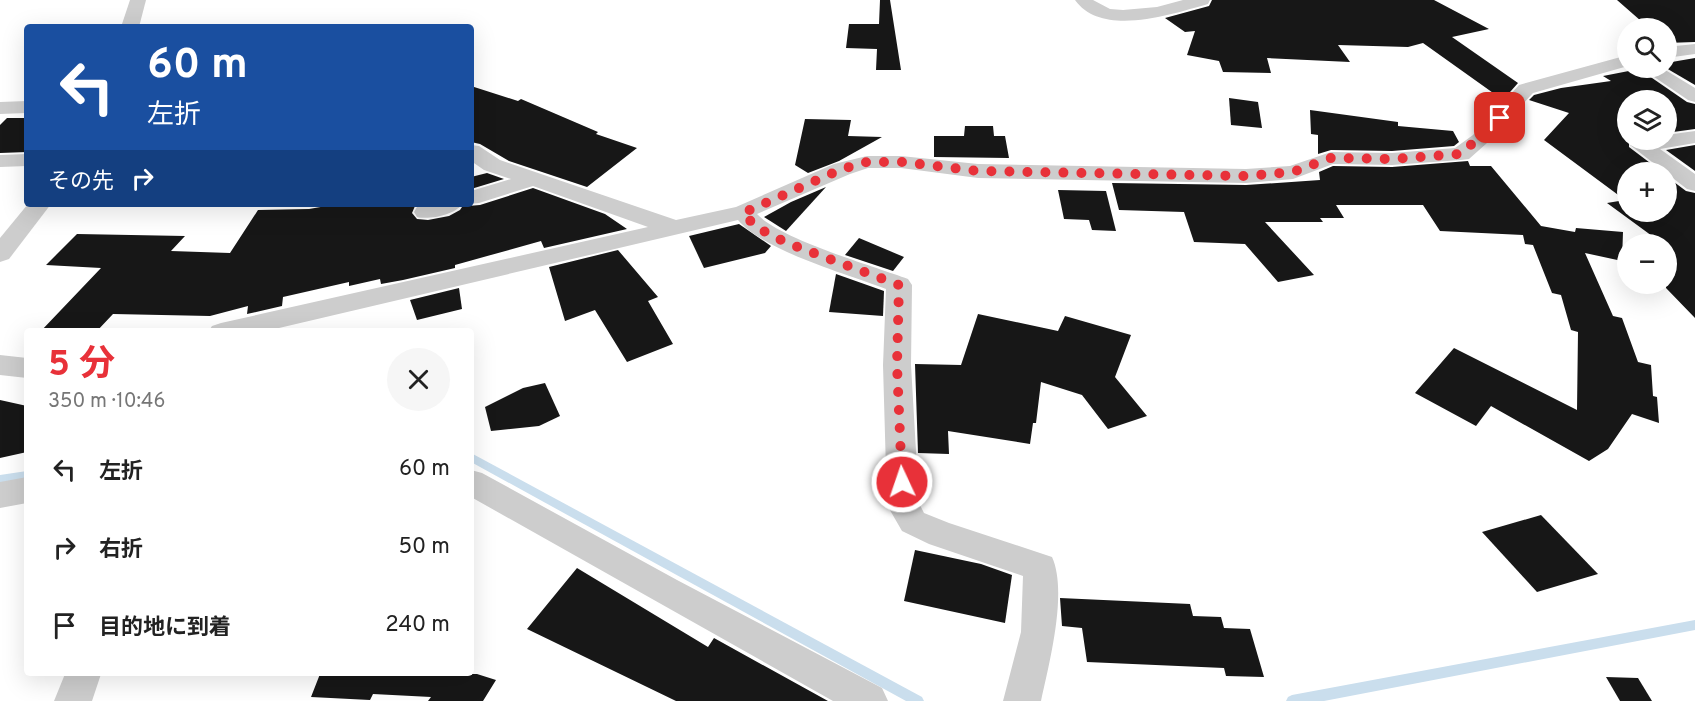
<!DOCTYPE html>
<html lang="ja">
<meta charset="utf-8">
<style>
:root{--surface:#fff;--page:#f6f6f6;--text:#222;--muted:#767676;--accent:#e83139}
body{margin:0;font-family:Overpass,"Noto Sans JP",sans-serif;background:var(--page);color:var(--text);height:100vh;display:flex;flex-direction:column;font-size:22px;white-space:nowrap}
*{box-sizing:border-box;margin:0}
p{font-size:20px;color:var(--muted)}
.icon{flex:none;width:33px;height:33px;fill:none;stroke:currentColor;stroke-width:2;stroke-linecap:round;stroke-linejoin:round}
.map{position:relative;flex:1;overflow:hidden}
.sheet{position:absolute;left:24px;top:328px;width:450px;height:348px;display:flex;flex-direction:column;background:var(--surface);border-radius:6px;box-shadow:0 6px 24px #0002}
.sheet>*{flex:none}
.guide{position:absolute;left:24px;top:24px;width:450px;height:183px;border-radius:6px;box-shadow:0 6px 24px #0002;background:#1a4fa0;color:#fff;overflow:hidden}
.controls{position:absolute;left:1617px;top:18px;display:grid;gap:12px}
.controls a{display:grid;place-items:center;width:60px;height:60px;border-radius:50%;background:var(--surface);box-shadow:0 6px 24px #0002;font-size:30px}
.pin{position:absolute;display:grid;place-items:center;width:51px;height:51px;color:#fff;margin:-26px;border-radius:12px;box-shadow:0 3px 9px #0006}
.me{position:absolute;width:66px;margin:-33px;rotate:357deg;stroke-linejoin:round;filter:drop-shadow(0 0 4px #0008)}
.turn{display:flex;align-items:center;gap:21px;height:126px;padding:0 24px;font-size:27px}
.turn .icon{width:78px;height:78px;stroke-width:2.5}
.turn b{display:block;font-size:42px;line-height:51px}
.then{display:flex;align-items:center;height:57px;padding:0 24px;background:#0003;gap:12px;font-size:22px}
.round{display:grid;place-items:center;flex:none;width:63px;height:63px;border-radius:32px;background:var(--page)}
.summary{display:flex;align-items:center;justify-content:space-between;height:102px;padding:0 24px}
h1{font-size:36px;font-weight:700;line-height:45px;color:var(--accent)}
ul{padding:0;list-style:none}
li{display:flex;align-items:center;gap:18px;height:78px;padding:0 24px}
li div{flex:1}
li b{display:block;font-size:22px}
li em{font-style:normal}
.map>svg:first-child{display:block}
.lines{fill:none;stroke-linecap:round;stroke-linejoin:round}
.stream{fill:#cadeed;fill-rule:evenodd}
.building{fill:#171717}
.minor{fill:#cdcdcd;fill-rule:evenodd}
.route{stroke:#e83139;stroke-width:10;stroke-dasharray:0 18}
</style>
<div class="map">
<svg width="1695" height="701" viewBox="0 0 1695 701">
<rect width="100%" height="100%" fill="#fff"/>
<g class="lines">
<!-- stream -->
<g class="stream">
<path d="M471,453L922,697L924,701H906L471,462Z"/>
<path d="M27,471V479L0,483V475Z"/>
<path d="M1695,620V630L1324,701H1286L1288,697L1292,695Z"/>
</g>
</g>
<!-- building -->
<g class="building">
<path d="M880,0H890L901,70H876L877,49L846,48L849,24H879Z"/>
<path d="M1212,0H1434L1489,29L1452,37L1518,83L1503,100L1423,43L1408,47L1338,45L1350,62L1267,58L1271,73L1223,72L1219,61L1187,55L1195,31L1185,32L1165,18L1209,6Z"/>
<path d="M1617,0H1695V42L1666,43V28H1649Z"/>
<path d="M1695,58V85L1666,68V63Z"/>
<path d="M1639,69L1687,102L1695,104V129L1666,133V100H1628V140H1635L1629,143V147L1662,172H1628V212H1666V176L1686,191L1695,193V318L1666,288V244H1663L1607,203L1625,200L1544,140L1569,113L1529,100L1534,95L1561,88L1611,81L1603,76Z"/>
<path d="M471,86L518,101L521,99L598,132L596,134L637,148L587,187L509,161L480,144L471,142Z"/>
<path d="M1229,98L1258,102L1262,128L1231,125Z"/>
<path d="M1310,110L1398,122V126L1453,131L1459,142L1454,146L1392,151L1331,150L1318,154V135L1311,134Z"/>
<path d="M7,118H27V152L0,153V125Z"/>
<path d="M805,119L851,120L848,136L882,137L839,161L808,173L795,165Z"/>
<path d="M965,126H993L994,136H1005L1009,158L934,157V136H964Z"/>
<path d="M1695,145V171L1666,150Z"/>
<path d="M1468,161L1470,166H1491L1541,226L1575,232L1576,228L1623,232L1622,261L1585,253L1613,316L1622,318L1638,362L1651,365L1653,396L1657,397L1659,423L1632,414L1608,449L1589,461L1491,406L1476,426L1415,393L1454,348L1577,410L1578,332L1571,330L1561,295L1552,293L1533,245L1525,244L1523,235L1440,231L1423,205H1336L1344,218H1320L1323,222H1265L1314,275L1278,282L1245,244L1194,242L1184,212L1119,210L1112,183L1246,185L1320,180L1319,172L1333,166L1392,167Z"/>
<path d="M487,173L504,179L471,189V177Z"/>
<path d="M826,187L786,231L764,217L791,202Z"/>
<path d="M533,188L605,214L627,229L544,248L541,241L455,265V268L403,280L381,284L380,279L349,286V282L283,297L282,306L247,314L248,306L210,316L113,314L96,332H40L101,268L46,265L77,234L185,236L171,251L230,253L258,210L309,209L338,204H419L415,206L412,213L417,219L428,220L449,216L460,210L464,204L468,206L480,205Z"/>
<path d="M1058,190L1106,191L1116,231L1092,230L1089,220L1064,219Z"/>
<path d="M739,224L771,246L765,253L704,268L689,236Z"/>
<path d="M859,238L904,257L893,271L845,255Z"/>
<path d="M618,250L658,297L648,301L673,344L627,362L595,310L565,321L549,267Z"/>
<path d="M836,274L884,291L883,316L829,312Z"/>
<path d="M459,288L462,309L417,320L410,300Z"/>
<path d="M978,314L1058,331L1065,316L1131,335L1115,377L1147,416L1108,429L1082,395L1041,382L1036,423H1033L1030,444L948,431L949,454L918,453L915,364L961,365Z"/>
<path d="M545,383L560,416L539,426L491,431L485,407L523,388Z"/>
<path d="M0,400L27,406V452L0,458Z"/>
<path d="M1541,515L1598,574L1537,592L1482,532Z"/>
<path d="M915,550L981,564L1012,575L1005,623L904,601Z"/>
<path d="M577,568L708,647L714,638L828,701H676L527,629Z"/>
<path d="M1060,598L1190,604L1193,616L1221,617L1224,628L1250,629L1264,677L1226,676L1224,668L1087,662L1082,628L1062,626Z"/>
<path d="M320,674H477L496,680L483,701H428L431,697L373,694L370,700L311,697Z"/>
<path d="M1606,677L1638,678L1652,701H1620Z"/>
</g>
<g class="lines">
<!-- minor -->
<g class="minor">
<path d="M130,0H146L139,27H121Z"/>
<path d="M1075,0H1093L1110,9L1123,10L1157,7L1183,0H1210L1208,4C1172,14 1102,38 1075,0Z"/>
<path d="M1695,44V54L1666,58V47Z"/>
<path d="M1628,55V66L1533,93L1487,143L1469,159L1461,160L1392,165L1333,164L1293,179L1246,183L978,178L901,168H868L850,174L757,214C780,239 873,266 908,279L912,285L911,365L919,503L924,513L949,523L1052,557C1068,592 1049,664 1041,701H1003L1021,632L1023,576L929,544L902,531L887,505L883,365L886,289C847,274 764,251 738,220L262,332H208L212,326L221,323L648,227L533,186L479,203L468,204H471V191L511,179L484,170L471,161V145L479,146L500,160L676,220L736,207L834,164L867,156H901L978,164L1246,169L1290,166L1331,152L1392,153L1455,148L1473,135L1519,85Z"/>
<path d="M1641,68H1662L1695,88V102L1688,100Z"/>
<path d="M27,101V113L0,114V102Z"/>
<path d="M1695,131V143L1660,149L1695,174V191L1687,189L1630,145L1638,140H1666V135Z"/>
<path d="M27,154V166L0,167V155Z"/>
<path d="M28,204H51L9,259L0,262V238Z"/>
<path d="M427,204H462C455,215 429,220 417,217L414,212L417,207Z"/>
<path d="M0,355L27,358V378L0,375Z"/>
<path d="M471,470L482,473L677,580L882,688L888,701H833L471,497Z"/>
<path d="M27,477V503L0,508V482Z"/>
<path d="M65,674H101L92,701H54Z"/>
</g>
</g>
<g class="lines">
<!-- route -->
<path class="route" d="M902,482L897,365L899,285L787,243L756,227L743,213L842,169L867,162H902L978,171L1245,176L1293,172L1331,158L1392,159L1461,154L1500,118"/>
</g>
</svg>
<div class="controls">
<a><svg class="icon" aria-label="search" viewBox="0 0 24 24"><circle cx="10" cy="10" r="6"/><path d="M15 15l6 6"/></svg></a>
<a><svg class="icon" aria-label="layers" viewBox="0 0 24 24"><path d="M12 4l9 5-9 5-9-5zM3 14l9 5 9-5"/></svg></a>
<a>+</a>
<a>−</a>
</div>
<div class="pin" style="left:1500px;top:118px;background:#d93025"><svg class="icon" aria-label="arrive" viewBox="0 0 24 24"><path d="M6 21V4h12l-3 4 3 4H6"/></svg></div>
<svg class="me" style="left:902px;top:482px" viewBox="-20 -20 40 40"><circle r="17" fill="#e83139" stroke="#fff" stroke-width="3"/><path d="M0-11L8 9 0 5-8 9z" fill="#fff"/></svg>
<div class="guide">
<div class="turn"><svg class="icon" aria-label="left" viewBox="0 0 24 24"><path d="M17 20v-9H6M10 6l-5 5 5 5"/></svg><div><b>60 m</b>左折</div></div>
<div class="then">その先<svg class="icon" aria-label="right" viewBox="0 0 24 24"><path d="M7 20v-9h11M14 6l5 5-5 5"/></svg></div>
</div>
<section class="sheet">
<div class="summary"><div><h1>5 分</h1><p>350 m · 10:46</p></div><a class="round"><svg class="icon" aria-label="close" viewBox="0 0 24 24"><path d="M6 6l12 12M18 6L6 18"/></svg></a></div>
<ul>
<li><svg class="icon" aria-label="left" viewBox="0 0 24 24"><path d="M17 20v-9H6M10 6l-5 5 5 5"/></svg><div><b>左折</b></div><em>60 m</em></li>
<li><svg class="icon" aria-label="right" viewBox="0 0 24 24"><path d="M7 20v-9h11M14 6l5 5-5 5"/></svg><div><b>右折</b></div><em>50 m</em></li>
<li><svg class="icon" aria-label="arrive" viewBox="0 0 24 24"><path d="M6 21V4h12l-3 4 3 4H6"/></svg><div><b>目的地に到着</b></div><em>240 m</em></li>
</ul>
</section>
</div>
